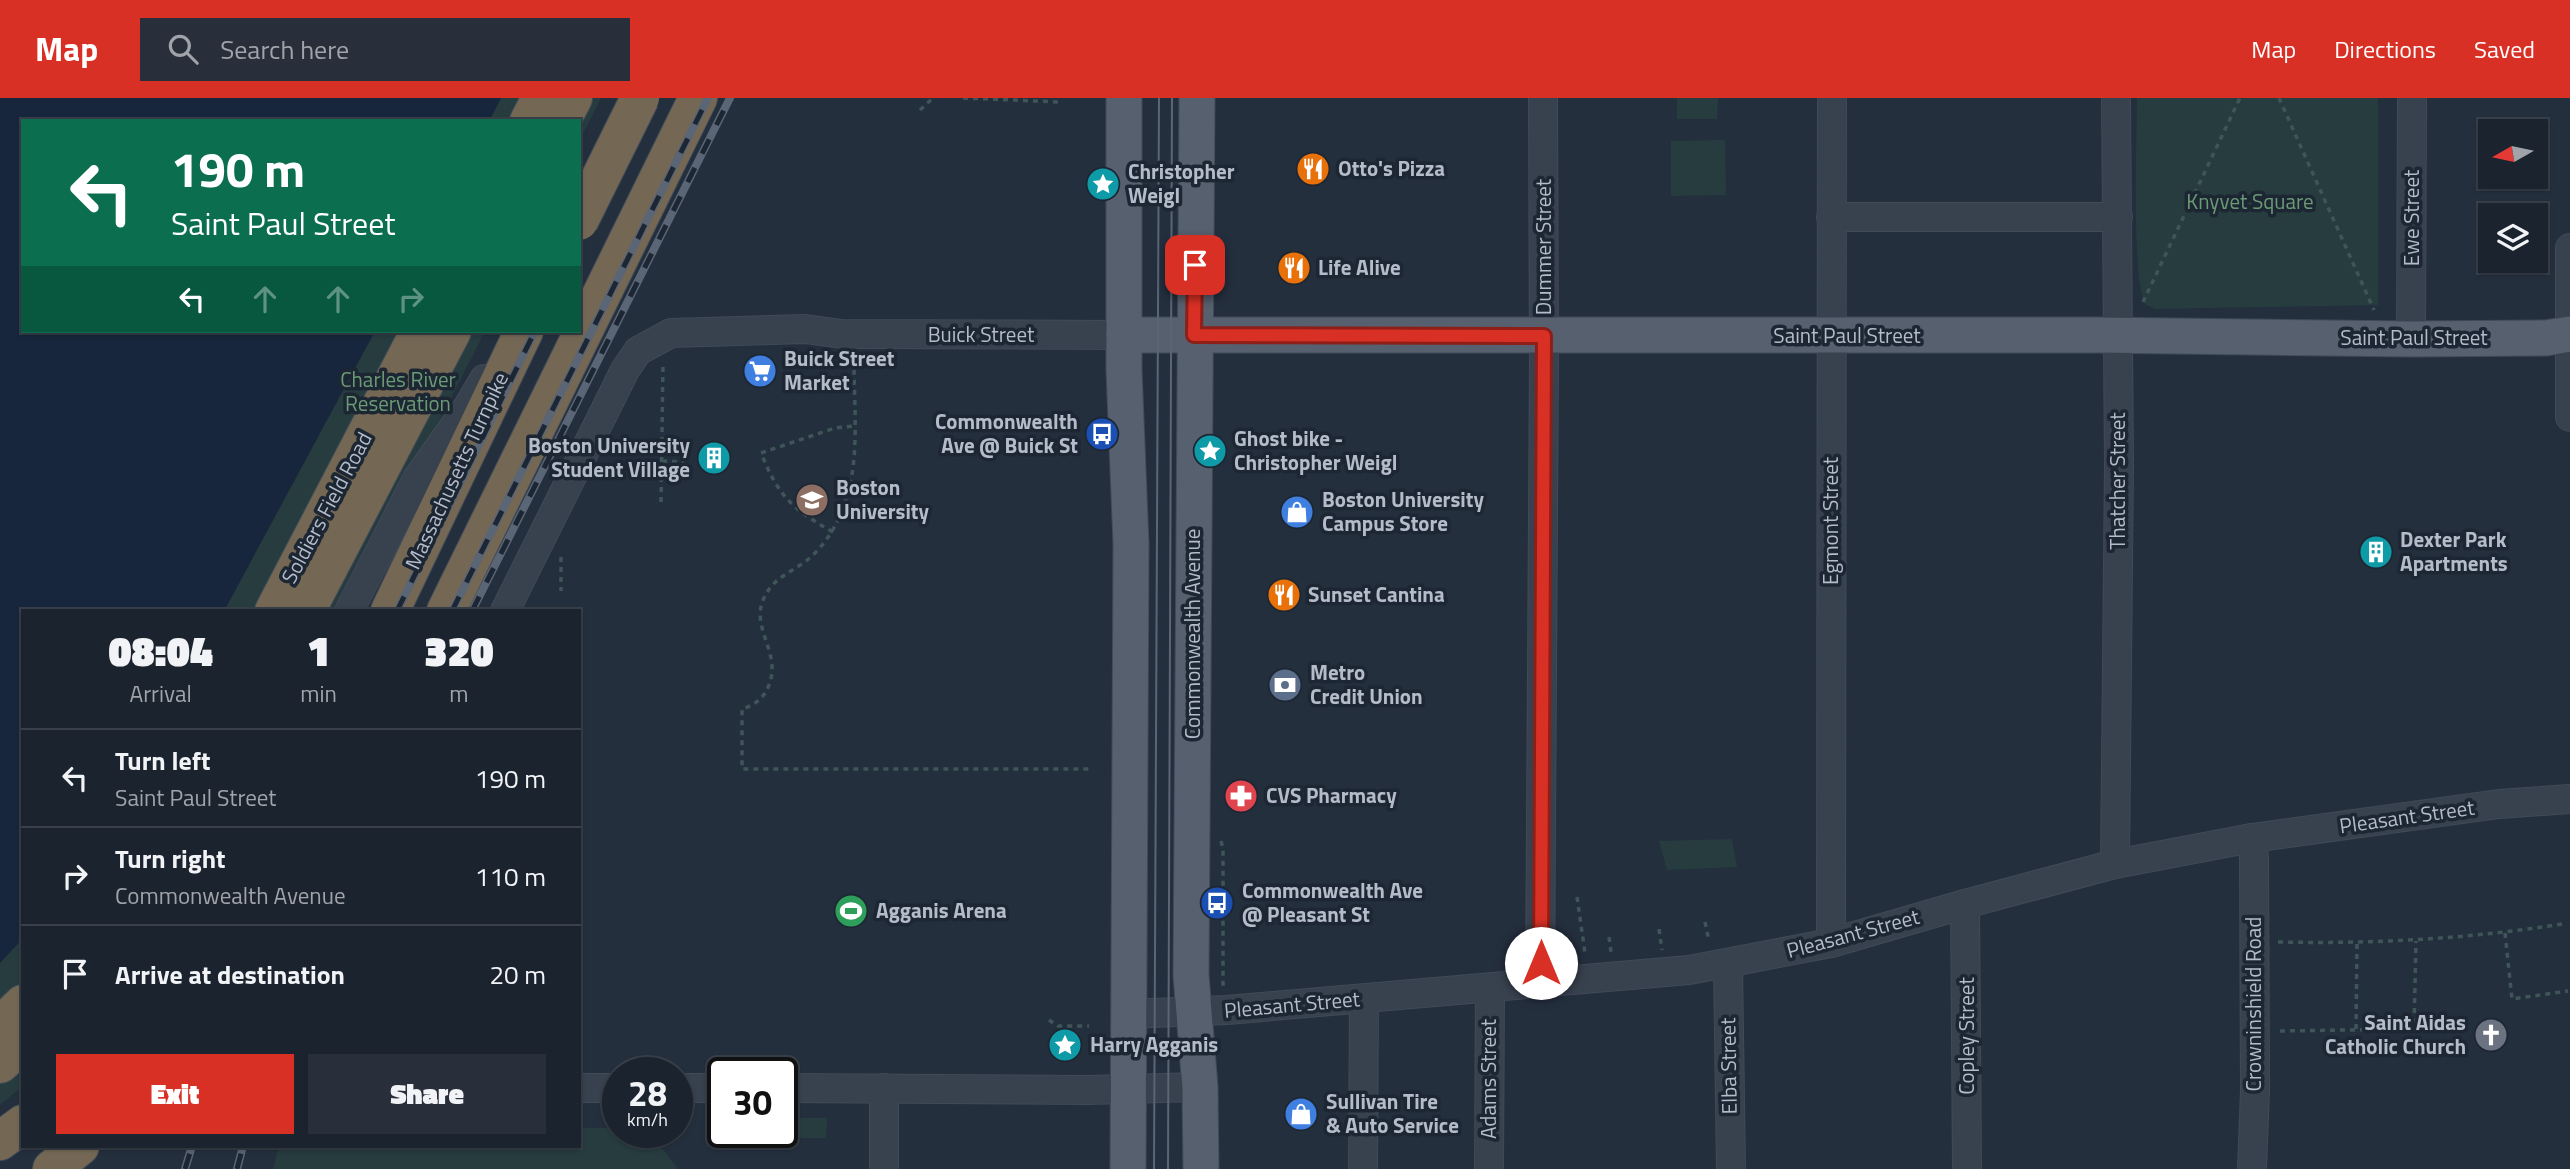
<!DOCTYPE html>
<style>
:root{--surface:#1b232e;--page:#282f3a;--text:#f1f3f6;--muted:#a0a4aa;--line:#39404a;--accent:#d93025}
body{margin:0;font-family:"Titillium Web",sans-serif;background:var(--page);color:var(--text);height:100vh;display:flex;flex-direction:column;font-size:26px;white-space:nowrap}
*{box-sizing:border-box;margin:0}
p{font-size:23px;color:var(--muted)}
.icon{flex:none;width:38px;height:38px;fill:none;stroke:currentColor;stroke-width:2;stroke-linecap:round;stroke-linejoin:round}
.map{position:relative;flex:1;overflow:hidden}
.details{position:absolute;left:21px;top:511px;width:560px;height:539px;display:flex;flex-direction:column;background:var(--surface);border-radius:0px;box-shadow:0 2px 5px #0004,0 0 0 2px var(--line)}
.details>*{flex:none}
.guide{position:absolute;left:21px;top:21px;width:560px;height:214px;border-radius:0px;box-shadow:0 2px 5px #0004,0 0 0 2px var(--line);background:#0b6e4f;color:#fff;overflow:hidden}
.needle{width:46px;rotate:261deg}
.fabs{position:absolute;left:2478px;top:21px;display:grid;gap:14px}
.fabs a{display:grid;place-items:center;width:70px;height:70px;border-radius:0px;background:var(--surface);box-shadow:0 2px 5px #0004,0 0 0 2px var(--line);font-size:35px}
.speed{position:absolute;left:602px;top:959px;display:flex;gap:14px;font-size:35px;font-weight:700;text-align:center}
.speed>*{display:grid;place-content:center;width:91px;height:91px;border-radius:50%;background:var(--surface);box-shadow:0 2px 5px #0004,0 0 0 2px var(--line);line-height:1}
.speed small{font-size:18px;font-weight:400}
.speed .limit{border:4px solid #111;border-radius:10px;background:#fff;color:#111}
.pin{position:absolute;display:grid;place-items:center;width:60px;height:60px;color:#fff;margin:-30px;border-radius:14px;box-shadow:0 4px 10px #0006}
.me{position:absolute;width:77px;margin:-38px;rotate:0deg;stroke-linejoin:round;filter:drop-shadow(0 0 5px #0008)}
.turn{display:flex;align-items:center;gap:24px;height:147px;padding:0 35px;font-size:32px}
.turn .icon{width:91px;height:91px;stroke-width:2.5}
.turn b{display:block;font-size:49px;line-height:60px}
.lanes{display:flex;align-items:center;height:66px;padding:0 35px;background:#0003;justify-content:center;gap:35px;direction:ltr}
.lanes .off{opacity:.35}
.eta{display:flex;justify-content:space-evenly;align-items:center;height:119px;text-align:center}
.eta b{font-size:42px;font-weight:800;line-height:49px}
.action{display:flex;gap:14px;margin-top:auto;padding:14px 35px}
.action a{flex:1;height:80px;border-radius:0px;background:var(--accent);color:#fff;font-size:28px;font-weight:800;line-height:80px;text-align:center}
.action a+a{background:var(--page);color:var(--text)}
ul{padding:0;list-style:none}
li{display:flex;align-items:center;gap:21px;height:98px;padding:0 35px;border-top:2px solid var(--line)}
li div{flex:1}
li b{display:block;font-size:26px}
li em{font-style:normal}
header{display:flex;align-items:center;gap:42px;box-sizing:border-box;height:98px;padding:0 35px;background:var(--accent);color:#fff}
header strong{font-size:33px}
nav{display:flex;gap:38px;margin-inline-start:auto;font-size:24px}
.search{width:490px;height:63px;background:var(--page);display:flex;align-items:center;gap:18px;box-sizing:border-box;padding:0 24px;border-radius:0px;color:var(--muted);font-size:26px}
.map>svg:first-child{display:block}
.green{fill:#263c3f}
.water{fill:#17263c}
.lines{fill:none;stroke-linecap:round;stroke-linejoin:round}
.minor-casing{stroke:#414a57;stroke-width:30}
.major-casing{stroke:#414a57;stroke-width:37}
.highway-casing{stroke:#434c59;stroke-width:40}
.path{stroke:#3f5557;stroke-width:3.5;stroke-dasharray:5 5;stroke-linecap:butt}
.minor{stroke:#38414e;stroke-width:28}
.major{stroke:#56606e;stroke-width:35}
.highway{stroke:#746855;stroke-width:38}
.tram{stroke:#5a6575;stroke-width:2}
.rail-casing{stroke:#5a6575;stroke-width:8}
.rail{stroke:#1d2633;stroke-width:5;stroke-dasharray:16;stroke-linecap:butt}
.highway-bridge-casing{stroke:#434c59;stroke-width:40;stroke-linecap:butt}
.highway-bridge{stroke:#746855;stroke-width:38}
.route-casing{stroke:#8d1f18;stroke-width:18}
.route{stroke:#d93025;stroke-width:12}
.labels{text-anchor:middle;stroke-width:7;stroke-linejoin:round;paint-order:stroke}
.poi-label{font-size:21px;font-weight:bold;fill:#b4bcc9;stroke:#1d2633;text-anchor:start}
.park-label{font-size:21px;fill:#6b9a76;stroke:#1d2633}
.street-label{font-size:21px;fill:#b4bcc9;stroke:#1d2633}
</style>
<header>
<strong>Map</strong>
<div class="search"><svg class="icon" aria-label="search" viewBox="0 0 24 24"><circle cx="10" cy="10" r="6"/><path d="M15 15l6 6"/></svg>Search here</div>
<nav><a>Map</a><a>Directions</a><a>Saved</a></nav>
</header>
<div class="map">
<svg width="2570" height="1071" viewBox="0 0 2570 1071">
<rect width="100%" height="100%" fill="#242f3e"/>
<!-- green -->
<g class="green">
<path d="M501,0H601L579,44V23H489Z"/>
<path d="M1677,0H1718L1717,21H1677Z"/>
<path d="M2137,0H2378V207L2155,211L2146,207C2131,188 2137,34 2137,0Z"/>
<path d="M1725,42L1726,97L1671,98V43Z"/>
<path d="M375,233H485L439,324L382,415L332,513H224Z"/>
<path d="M1732,741L1737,769L1667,772L1659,743Z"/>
<path d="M23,840V988L0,1007V865Z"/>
<path d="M782,1020H827L826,1040H756V1034H782Z"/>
<path d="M579,1030H618V1034H649L678,1071H273L279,1048H579Z"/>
</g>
<!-- water -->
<path class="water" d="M0,0H501L489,23H23V233H375L224,513H23V840L0,865Z"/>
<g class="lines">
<defs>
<g id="minor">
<path d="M1831,119H2118"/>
<path d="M2570,150V319"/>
<path d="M2411,241L2412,0"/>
<path d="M349,513L417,381L467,310L484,281"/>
<path d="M505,513L625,272L638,253L671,235L805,231L842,236L1124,237"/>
<path d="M2115,766L2119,366L2116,0"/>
<path d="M1965,806L1967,1071"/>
<path d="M1831,845L1832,0"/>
<path d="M1728,866L1731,1071"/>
<path d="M1540,887L1544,261L1543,0"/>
<path d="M1128,916L1227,912L1689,872L1831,845L1965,806L2115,766L2252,740L2499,706L2570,701"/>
<path d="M579,990H618"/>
<path d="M677,990H723"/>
<path d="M782,990L1088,992L1200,989"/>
<path d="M884,1071V990"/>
<path d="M1363,1071L1364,901"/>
<path d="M1489,1071L1490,891"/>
<path d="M2252,1071L2255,992L2254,760L2252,740"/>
</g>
<g id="major">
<path d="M1124,0V272L1131,446L1128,1071"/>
<path d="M1197,0L1191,877L1200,989L1201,1071"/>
<path d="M1124,237H2098L2411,241L2546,240L2570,236"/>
</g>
<g id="highway">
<path d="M529,23L541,0"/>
<path d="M561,23L573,0"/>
<path d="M274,513L420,233"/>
<path d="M306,513L452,233"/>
<path d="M390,513L524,233"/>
<path d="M446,513L698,0"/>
<path d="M0,928L23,906"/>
<path d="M0,966L23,945"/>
<path d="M0,1043L23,1026"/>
<path d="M52,1071L80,1048"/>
</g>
</defs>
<!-- minor casing -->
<use href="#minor" class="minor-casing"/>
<!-- major casing -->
<use href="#major" class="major-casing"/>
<!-- highway casing -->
<use href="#highway" class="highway-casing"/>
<!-- path -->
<g class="path">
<path d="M963,0L1059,4V0"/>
<path d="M2279,0L2374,212"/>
<path d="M920,12L933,0"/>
<path d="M2143,204L2240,0"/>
<path d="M854,262C854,329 866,402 815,455C796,475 772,476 762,505C753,532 781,556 769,587C764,600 755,607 742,611V671H1089"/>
<path d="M662,363L684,364"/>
<path d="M661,404L663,266"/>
<path d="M833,434C792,411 779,399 761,355L835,330L854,328"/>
<path d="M561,459V493"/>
<path d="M1221,743L1223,751V889"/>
<path d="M1577,799L1585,855"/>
<path d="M1705,824L1709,843"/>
<path d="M1659,831L1662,852"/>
<path d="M2505,835L2512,901L2568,893"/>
<path d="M1609,839L1611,854"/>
<path d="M2278,844C2374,846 2467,841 2562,826"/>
<path d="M1049,922L1058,928H1089"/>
<path d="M2356,931L2357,846"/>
<path d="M2280,933L2414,931L2416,843"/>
</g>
<!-- minor -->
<use href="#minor" class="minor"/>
<!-- major -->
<use href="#major" class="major"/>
<!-- highway -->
<use href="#highway" class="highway"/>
<!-- tram -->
<g class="tram">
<path d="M1154,1071L1159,0"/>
<path d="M1168,1071L1172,0"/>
</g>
<defs>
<g id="rail">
<path d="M579,130L626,0"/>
<path d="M397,513L535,233"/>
<path d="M452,513L708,0"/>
<path d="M472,513L730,0"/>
<path d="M185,1071L192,1048"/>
<path d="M237,1071L243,1048"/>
</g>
</defs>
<!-- rail casing -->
<use href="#rail" class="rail-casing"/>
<!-- rail -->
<use href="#rail" class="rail"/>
<defs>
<path id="highway-bridge" d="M579,123L640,0"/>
</defs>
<!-- highway-bridge casing -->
<use href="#highway-bridge" class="highway-bridge-casing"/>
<!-- highway-bridge -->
<use href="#highway-bridge" class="highway-bridge"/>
</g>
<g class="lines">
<defs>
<path id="route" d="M1195,167L1194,237L1544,238L1541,865"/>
</defs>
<!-- route casing -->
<use href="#route" class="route-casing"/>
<!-- route -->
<use href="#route" class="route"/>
</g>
<!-- icons -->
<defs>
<symbol id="restaurant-disc" viewBox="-11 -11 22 22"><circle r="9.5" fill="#e8710a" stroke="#1d2633"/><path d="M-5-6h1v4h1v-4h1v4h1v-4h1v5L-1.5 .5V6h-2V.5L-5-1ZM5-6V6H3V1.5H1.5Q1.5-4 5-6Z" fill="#fff"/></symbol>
<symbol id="sight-disc" viewBox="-11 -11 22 22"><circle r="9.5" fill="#0f9aa8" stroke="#1d2633"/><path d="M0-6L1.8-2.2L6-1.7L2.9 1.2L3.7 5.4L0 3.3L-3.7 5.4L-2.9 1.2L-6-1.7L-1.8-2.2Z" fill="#fff"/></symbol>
<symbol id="supermarket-disc" viewBox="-11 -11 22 22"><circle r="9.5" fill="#3f7fe0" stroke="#1d2633"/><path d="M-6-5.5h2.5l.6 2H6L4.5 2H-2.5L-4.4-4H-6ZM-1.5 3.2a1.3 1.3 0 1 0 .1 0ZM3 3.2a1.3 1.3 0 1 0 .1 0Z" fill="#fff"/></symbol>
<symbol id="bus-disc" viewBox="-11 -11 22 22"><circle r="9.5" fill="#1a4fb4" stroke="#1d2633"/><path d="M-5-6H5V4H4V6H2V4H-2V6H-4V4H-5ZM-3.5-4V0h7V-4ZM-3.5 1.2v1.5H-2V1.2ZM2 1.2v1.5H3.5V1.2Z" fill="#fff"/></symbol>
<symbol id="building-disc" viewBox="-11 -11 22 22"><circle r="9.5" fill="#0f9aa8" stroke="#1d2633"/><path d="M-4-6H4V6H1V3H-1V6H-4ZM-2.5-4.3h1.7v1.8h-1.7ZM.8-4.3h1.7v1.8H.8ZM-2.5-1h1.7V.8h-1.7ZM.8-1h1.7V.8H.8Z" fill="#fff"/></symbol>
<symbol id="university-disc" viewBox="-11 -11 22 22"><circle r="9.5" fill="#8d6e63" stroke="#1d2633"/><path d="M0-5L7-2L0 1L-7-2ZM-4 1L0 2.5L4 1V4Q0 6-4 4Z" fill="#fff"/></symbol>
<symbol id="shop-disc" viewBox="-11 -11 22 22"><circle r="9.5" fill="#3f7fe0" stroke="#1d2633"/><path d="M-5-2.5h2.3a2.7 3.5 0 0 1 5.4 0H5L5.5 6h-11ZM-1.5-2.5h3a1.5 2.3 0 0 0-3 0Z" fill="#fff"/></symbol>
<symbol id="bank-disc" viewBox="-11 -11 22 22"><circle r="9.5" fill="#5c6f8a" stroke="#1d2633"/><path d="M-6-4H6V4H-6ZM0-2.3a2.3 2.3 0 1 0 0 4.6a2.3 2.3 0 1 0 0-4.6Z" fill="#fff"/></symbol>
<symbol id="pharmacy-disc" viewBox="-11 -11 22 22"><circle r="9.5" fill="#e0444e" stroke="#1d2633"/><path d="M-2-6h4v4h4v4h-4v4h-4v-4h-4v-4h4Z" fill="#fff"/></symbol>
<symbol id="stadium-disc" viewBox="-11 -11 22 22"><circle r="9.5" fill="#2e9e5b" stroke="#1d2633"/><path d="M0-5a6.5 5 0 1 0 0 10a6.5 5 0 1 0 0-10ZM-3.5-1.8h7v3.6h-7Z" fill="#fff"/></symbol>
<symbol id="church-disc" viewBox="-11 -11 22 22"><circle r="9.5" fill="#6b7280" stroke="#1d2633"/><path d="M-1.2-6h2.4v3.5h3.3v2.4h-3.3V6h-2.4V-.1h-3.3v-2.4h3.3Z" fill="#fff"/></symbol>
</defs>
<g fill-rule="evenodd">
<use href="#restaurant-disc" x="1294" y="52" width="38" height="38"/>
<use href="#sight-disc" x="1084" y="67" width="38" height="38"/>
<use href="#restaurant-disc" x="1275" y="151" width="38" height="38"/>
<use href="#supermarket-disc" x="741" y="254" width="38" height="38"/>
<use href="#bus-disc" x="1083" y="317" width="38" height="38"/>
<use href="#sight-disc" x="1191" y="334" width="38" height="38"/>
<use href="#building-disc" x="695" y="341" width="38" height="38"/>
<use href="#university-disc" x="793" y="383" width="38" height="38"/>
<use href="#shop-disc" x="1278" y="395" width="38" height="38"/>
<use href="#building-disc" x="2357" y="435" width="38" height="38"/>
<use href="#restaurant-disc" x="1265" y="478" width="38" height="38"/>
<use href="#bank-disc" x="1266" y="568" width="38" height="38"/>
<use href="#pharmacy-disc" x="1222" y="679" width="38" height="38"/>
<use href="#bus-disc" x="1198" y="786" width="38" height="38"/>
<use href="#stadium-disc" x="832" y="794" width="38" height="38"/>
<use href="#church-disc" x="2472" y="918" width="38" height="38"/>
<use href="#sight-disc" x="1046" y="928" width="38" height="38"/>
<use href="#shop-disc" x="1282" y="997" width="38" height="38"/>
</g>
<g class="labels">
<!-- poi labels -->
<g class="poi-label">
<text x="1338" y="78">Otto's Pizza</text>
<text x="1128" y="81">Christopher<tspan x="1128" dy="24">Weigl</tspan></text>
<text x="1318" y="177">Life Alive</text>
<text x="784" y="268">Buick Street<tspan x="784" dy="24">Market</tspan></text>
<text x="1078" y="331" text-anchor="end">Commonwealth<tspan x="1078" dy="24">Ave @ Buick St</tspan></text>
<text x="1234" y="348">Ghost bike -<tspan x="1234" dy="24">Christopher Weigl</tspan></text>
<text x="690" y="355" text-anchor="end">Boston University<tspan x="690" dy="24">Student Village</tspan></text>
<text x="836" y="397">Boston<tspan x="836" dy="24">University</tspan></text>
<text x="1322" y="409">Boston University<tspan x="1322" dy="24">Campus Store</tspan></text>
<text x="2400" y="449">Dexter Park<tspan x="2400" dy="24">Apartments</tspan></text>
<text x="1308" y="504">Sunset Cantina</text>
<text x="1310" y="582">Metro<tspan x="1310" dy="24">Credit Union</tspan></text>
<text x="1266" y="705">CVS Pharmacy</text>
<text x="1242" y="800">Commonwealth Ave<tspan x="1242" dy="24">@ Pleasant St</tspan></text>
<text x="876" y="820">Agganis Arena</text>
<text x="2466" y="932" text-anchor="end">Saint Aidas<tspan x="2466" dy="24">Catholic Church</tspan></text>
<text x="1090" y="954">Harry Agganis</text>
<text x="1326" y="1011">Sullivan Tire<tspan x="1326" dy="24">&amp; Auto Service</tspan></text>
</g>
<!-- park labels -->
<g class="park-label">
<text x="2250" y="111">Knyvet Square</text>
<text x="398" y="289">Charles River<tspan x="398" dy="24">Reservation</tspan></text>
</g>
<!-- street labels -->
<g class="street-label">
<text transform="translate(2412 120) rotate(-90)" y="7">Ewe Street</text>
<text transform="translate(1544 149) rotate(-90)" y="7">Dummer Street</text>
<text x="981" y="244">Buick Street</text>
<text x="1847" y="245">Saint Paul Street</text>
<text x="2414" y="247">Saint Paul Street</text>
<text transform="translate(457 373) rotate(-65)" y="7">Massachusetts Turnpike</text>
<text transform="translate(2118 383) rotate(-90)" y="7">Thatcher Street</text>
<text transform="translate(327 410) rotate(-62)" y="7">Soldiers Field Road</text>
<text transform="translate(1831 423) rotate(-90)" y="7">Egmont Street</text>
<text transform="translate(1193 536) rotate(-90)" y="7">Commonwealth Avenue</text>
<text transform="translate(2407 719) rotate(-8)" y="7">Pleasant Street</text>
<text transform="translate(1853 836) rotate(-15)" y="7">Pleasant Street</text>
<text transform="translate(2254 906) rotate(-90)" y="7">Crowninshield Road</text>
<text transform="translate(1292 907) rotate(-5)" y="7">Pleasant Street</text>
<text transform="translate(1967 938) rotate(-90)" y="7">Copley Street</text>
<text transform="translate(1729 968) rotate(-91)" y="7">Elba Street</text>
<text transform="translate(1489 981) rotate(-90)" y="7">Adams Street</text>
</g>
</g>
</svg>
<div class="fabs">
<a><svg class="needle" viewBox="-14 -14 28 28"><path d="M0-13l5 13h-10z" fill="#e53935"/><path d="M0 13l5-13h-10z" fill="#a0a4aa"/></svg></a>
<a><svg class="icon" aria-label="layers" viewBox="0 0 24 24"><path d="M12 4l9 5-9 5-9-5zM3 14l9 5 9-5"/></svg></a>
</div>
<div class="speed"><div>28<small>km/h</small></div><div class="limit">30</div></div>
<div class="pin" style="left:1195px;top:167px;background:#d93025"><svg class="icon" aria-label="arrive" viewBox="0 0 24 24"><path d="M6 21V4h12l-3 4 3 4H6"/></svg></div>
<svg class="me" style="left:1541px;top:865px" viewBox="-20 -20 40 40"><circle r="19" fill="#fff"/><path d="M0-13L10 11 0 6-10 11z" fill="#d93025"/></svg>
<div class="guide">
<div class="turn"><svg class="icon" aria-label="left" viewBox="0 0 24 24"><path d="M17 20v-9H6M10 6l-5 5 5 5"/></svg><div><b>190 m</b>Saint Paul Street</div></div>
<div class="lanes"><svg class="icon" aria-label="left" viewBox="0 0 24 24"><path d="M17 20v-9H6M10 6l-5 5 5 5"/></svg><svg class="icon off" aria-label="ahead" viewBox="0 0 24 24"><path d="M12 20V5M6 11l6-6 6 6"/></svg><svg class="icon off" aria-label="ahead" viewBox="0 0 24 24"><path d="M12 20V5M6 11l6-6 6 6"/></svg><svg class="icon off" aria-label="right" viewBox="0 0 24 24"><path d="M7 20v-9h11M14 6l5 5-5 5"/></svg></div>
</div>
<section class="details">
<div class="eta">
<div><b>08:04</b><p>Arrival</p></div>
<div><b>1</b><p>min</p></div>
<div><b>320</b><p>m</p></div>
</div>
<ul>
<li><svg class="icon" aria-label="left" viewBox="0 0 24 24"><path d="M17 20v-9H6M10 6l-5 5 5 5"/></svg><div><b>Turn left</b><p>Saint Paul Street</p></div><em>190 m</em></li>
<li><svg class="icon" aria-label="right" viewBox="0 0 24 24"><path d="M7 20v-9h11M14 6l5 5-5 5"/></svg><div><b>Turn right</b><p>Commonwealth Avenue</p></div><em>110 m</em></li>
<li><svg class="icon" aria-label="arrive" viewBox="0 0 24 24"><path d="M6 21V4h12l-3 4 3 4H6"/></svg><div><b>Arrive at destination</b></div><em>20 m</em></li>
</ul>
<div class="action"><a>Exit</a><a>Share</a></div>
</section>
</div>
